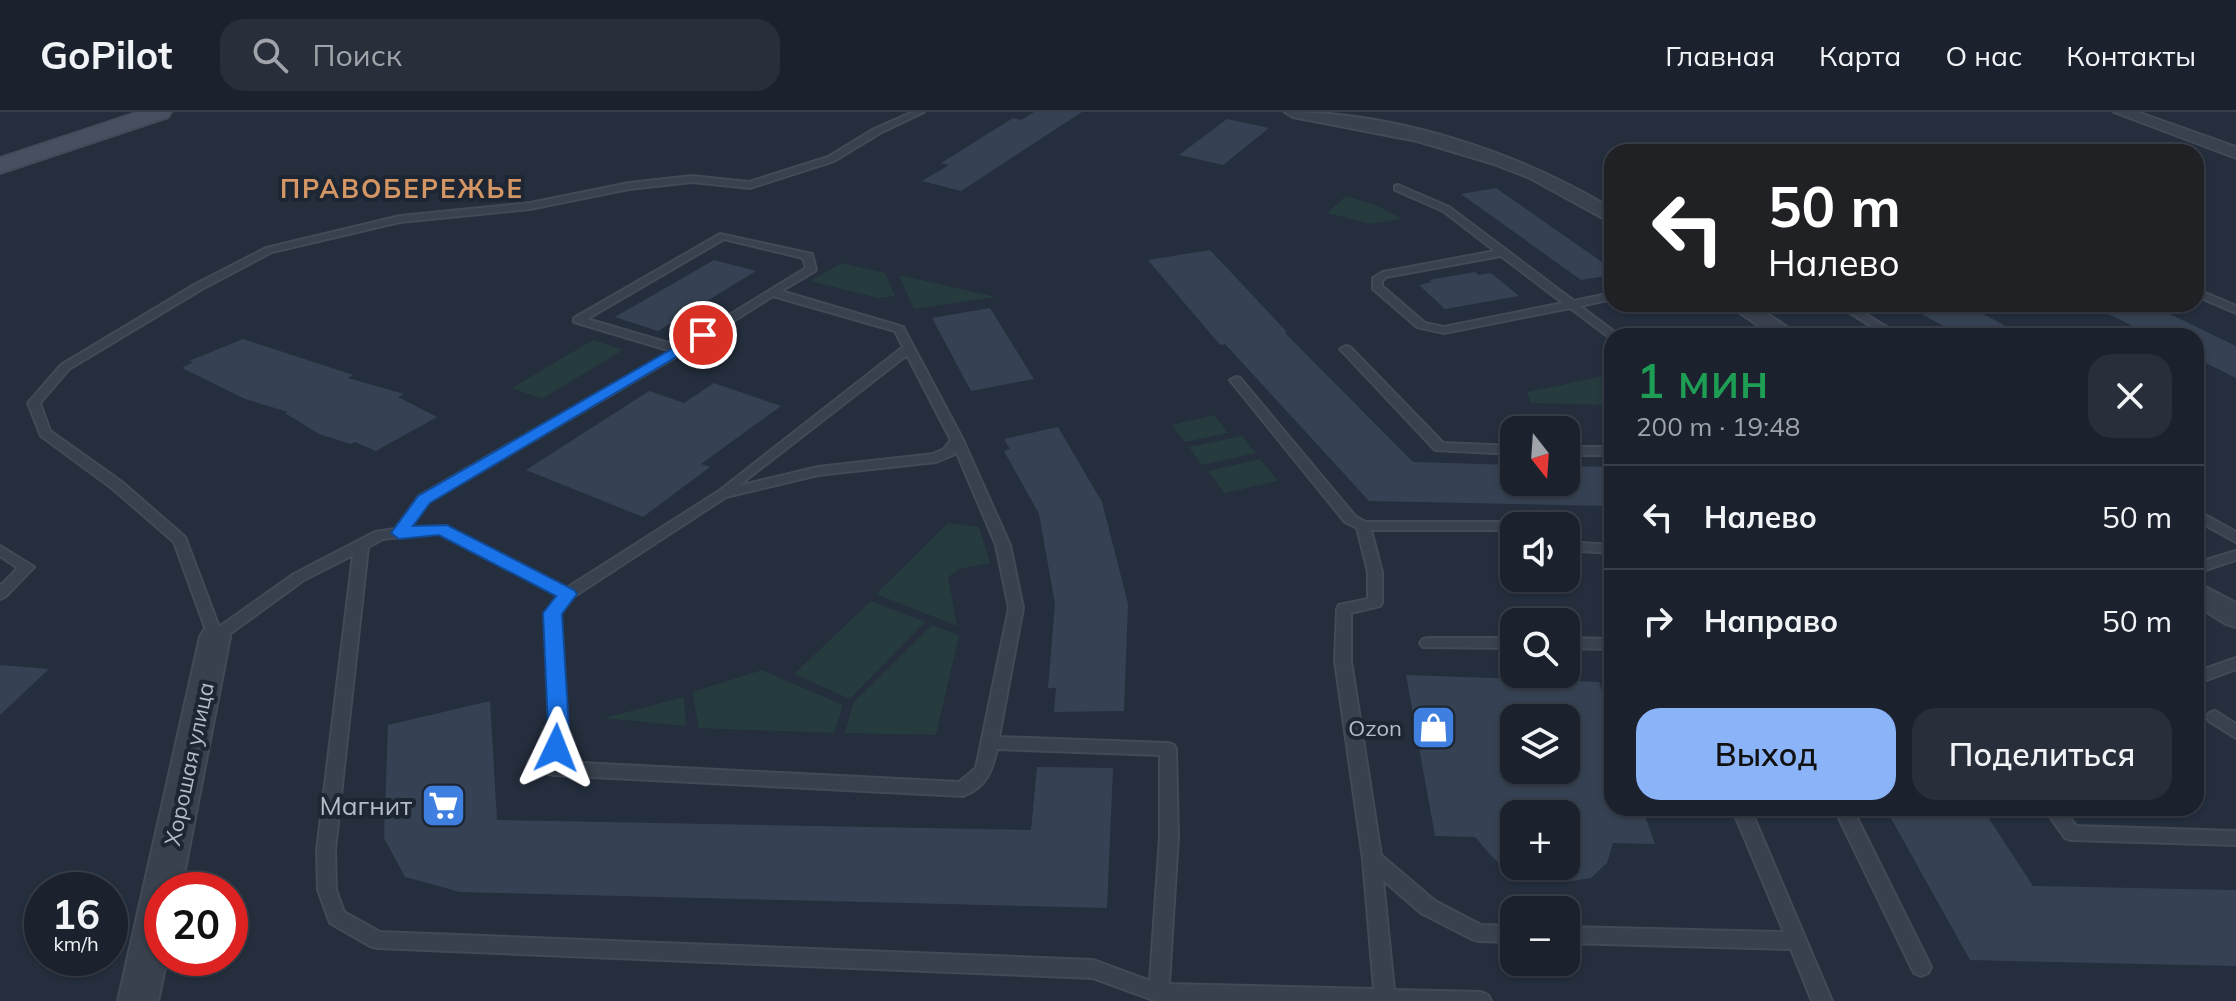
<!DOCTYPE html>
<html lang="ru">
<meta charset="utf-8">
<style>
:root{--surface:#1b222e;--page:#282f3a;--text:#f1f3f6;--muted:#a0a4aa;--line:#393f4a;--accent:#8bb3f7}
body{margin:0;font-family:Mulish,sans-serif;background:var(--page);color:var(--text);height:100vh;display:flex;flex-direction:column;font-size:30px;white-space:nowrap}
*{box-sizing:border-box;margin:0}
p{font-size:26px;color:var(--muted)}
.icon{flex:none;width:44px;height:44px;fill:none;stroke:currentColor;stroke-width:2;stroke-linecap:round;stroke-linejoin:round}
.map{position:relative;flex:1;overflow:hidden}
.drawer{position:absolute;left:1604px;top:216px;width:600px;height:488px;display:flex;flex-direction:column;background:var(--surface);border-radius:24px;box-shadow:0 2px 6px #0004,0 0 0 2px var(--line)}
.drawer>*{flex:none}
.guide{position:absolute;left:1604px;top:32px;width:600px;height:168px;border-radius:24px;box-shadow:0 2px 6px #0004,0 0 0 2px var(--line);background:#202124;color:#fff;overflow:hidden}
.needle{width:52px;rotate:163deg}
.buttons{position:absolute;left:1500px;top:304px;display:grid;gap:16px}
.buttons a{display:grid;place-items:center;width:80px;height:80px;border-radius:16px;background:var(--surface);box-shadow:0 2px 6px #0004,0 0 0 2px var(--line);font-size:40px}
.speed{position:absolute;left:24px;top:760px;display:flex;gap:16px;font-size:40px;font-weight:700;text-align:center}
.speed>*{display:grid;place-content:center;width:104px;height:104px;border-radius:50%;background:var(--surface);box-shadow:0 2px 6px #0004,0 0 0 2px var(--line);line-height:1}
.speed small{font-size:20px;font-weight:400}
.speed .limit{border:12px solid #d22;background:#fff;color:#111}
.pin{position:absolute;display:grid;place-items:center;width:68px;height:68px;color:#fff;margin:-34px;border:4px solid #fff;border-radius:50%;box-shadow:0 2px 8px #0007}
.me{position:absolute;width:88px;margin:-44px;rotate:2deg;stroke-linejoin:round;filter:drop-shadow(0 0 6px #0008)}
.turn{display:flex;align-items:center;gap:28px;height:168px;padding:0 32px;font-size:36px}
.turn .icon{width:104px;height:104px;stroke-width:2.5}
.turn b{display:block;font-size:56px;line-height:68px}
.round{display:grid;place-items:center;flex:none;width:84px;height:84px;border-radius:24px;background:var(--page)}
.overview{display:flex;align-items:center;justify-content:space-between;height:136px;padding:0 32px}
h1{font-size:48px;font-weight:600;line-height:60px;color:#1e9e55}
.button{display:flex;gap:16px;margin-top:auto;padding:16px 32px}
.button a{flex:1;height:92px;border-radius:24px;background:var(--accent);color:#111;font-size:32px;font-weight:600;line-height:92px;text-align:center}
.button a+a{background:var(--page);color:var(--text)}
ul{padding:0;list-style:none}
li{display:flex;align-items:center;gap:24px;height:104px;padding:0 32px;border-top:2px solid var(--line)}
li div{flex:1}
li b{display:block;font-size:30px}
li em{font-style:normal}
header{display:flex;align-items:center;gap:48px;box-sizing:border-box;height:112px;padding:0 40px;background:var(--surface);border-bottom:2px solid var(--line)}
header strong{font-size:38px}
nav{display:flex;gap:44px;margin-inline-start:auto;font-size:28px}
.search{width:560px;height:72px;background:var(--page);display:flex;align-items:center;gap:20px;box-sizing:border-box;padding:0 28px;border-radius:24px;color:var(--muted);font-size:30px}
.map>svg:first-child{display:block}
.green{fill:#263b3e}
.building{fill:#364253;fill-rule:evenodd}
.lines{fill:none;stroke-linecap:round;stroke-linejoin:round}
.lane-casing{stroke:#414a56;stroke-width:4}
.street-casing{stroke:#414a56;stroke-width:4}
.secondary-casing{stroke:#414a56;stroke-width:4}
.lane{fill:#38414d;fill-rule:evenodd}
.street{fill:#38414d;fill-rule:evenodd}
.secondary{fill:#465060;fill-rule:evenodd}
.route{fill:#1a73e8;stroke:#114b97;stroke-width:2}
.labels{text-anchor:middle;stroke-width:8;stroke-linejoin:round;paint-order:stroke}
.poi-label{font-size:22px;fill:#b4bcc8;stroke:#1d2632;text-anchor:end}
.street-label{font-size:22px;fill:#b4bcc8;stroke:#1d2632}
.far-district-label{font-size:26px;font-weight:bold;letter-spacing:2px;fill:#d39664;stroke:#1d2632}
.near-poi-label{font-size:26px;fill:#b4bcc8;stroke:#1d2632;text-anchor:end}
</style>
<header>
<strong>GoPilot</strong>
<div class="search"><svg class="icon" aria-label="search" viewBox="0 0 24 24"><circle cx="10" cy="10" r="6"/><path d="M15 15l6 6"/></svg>Поиск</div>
<nav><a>Главная</a><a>Карта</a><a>О нас</a><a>Контакты</a></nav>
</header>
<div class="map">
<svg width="2236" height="889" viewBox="0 0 2236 889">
<rect width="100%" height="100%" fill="#242e3d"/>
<!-- green -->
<g class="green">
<path d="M1346,84L1376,93L1402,107L1371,112L1327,101Z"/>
<path d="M842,151L885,161L895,184L878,186L810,169Z"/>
<path d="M899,163L996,185L914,197Z"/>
<path d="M593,228L623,238L542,287L512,276Z"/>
<path d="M1609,263L1612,265V293L1531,291L1527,280Z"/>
<path d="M1214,303L1228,321L1185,330L1172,313Z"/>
<path d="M1242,324L1256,341L1202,353L1189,335Z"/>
<path d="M1260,347L1278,369L1224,381L1208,359Z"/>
<path d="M948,411L979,415L990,451L959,457L948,465L957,514L876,482Z"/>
<path d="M871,489L925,510L850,587L794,562Z"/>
<path d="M932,513L959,523L936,623L845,621L853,591Z"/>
<path d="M762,558L843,593L834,621L699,616L692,580Z"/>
<path d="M684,585L686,614L604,606Z"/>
</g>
<!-- building -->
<g class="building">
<path d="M1034,0H1082L961,79L922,69L949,53L941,51L1013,6L1021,8Z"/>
<path d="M1227,7L1269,16L1223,53L1179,43Z"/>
<path d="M1496,76L1612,157V163L1581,168L1461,82Z"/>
<path d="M1210,138L1287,220L1285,221L1413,350L1514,353V370H1566V354L1612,355V394L1369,389L1225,232L1220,233L1148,148Z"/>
<path d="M714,148L756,159L658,219L615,205Z"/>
<path d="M1475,160L1479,163L1491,161L1519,184L1445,197L1419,173L1432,170L1429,168Z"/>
<path d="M1904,192H1965L2024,224H1961Z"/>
<path d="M2088,192H2149L2236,234V266L2196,246V224H2153Z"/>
<path d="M990,196L1034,267L971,279L932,206Z"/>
<path d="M243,227L353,263L348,266L404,282L398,285L437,305L376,339L355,330L351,332L319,322L285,301L288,300L245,287L182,256L193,250L189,249Z"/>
<path d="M714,271L781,294L701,352L710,355L643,405L526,358L649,279L684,291Z"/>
<path d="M1058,315L1102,390L1128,492L1124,599L1054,600L1056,576H1048L1055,492L1039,402L1004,339L1010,337L1004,327Z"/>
<path d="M0,553L49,557L0,603Z"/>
<path d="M1406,563L1599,570L1612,608V696H1642L1655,732L1613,731L1607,751L1591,766L1566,770V702H1514V762L1493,746L1475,725L1435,724ZM1514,606H1566V658H1514Z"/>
<path d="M490,589L497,708L1031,718L1037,655L1113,656L1107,796L460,780L405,765L384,726L388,613Z"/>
<path d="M1902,696H1982L2033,774L2236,778V854L1970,848L1888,701H1905Z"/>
</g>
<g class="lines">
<defs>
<g id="lane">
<path d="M913,0H924L880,21L834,49L750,76L692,70L629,77L530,97L400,110L272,140L202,177L69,257L40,291L50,319L123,371L185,425L219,515L294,462L375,420L395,417L419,384L671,239L574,210V206L720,122L812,142L816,157L815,159L781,179L903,215L963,328L1010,433L1023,496L999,625L1168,631L1174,633L1176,637L1178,725L1169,872L1374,877L1363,747L1335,549L1337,497L1339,493L1368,487V460L1357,416L1345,410L1230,268L1236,265L1240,266L1355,404L1365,410H1529L1536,414H1514V418H1371L1382,460V491L1380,494L1351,501V549L1381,743L1435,789L1481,813L1514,814V830L1479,829L1472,827L1421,801L1383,768L1394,878L1481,880L1488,883L1491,889H1156L1093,866L377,836L370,834L330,811L318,778L317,738L353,443L304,468L220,529H210L174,430L113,377L41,324L28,291L61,253L194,173L266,136L400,104L530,91L629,71L692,64L749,70L828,45L874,17ZM724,127L803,146L806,156L679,234L587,207ZM773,184L895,219L903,235L719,379L567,476L446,414L410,416L429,390L684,240ZM907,243L951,328L944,337L933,342L818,355L738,374ZM956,339L996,433L1009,496L976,656L959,670L562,650L566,616L560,502L573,485L726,385L818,363L936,350L953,343ZM439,421L559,483L546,501L550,616L545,656L547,661L553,663L963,684C986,676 992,659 997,637L1160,643V725L1150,869L1093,848L380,820L344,800L336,778L335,738L368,435L383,427Z"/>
<path d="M1398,73L1449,95L1574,189L1612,181V187L1580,194L1620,224H1612V227L1610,226L1570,196L1444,221L1417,215L1373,177V166L1383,160L1495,139L1443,99L1395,78V74ZM1501,144L1563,191L1444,215L1425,211L1382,174V169L1386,165Z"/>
<path d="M2196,177L2236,194V201L2196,184Z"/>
<path d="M1836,192H1849L1901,224H1887Z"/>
<path d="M1346,234L1350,235L1443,331L1514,334V342L1435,338L1342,239L1340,237Z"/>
<rect x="1566" y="335" width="46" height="8"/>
<path d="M2196,398L2236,420V430L2196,408Z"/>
<path d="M1566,430L1612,433V441L1566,438Z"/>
<path d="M0,434L34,455L5,485L0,487V474L18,456L0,444Z"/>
<path d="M2236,439V448L2196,461V451Z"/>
<path d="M1428,526H1514V536L1423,535L1420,531L1423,527Z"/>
<path d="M1566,526L1612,527V537L1566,536Z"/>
<path d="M2236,546V557L2196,572V560Z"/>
<path d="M2215,599L2236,612V626L2209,609L2207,605L2209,601Z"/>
<path d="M1732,696H1750L1832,889H1812L1791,837L1566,831V815L1784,820Z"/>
<path d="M1834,696H1852L1931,855L1928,861L1921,864L1914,861Z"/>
<path d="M2044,696H2063L2076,714L2236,719V733L2071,728L2065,726Z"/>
</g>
<g id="street">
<path d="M1285,0C1396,0 1518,40 1612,97V111L1530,66L1491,51L1417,29L1293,5Z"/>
<path d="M2114,0H2137L2236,35V46Z"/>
<path d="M1727,192H1753L1800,224H1774Z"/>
<path d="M2196,470L2236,491V515L2226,512L2196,493Z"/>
<path d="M215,515L226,518L230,525L181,778H162V846H167L158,889H118L200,525L204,518Z"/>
</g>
<path id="secondary" d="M139,0H171L168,5L0,61V46Z"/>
</defs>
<!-- lane casing -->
<use href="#lane" class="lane-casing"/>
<!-- street casing -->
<use href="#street" class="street-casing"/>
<!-- secondary casing -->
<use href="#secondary" class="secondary-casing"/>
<!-- lane -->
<use href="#lane" class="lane"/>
<!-- street -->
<use href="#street" class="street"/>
<!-- secondary -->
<use href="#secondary" class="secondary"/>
</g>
<!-- route -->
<path class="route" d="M703,219L710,223L708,226L430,391L413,414L447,413L574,478L577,482L562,502L569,616L563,642L556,645L548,642L545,636L548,616L543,501L556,484L439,423L399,427L391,421L418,384Z"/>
<!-- icons -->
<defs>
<symbol id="shop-square" viewBox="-11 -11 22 22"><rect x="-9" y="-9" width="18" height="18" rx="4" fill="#3f7fe0" stroke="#1d2632"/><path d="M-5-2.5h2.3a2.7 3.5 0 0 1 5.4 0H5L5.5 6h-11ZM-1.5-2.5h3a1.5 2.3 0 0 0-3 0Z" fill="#fff"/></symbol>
<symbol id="supermarket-square" viewBox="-11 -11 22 22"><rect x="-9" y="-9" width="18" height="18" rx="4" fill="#3f7fe0" stroke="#1d2632"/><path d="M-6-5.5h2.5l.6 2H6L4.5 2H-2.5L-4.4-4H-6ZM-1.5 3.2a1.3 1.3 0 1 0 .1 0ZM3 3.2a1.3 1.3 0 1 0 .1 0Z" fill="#fff"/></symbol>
</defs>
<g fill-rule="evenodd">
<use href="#shop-square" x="1408" y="590" width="51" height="51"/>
<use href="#supermarket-square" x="418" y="668" width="51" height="51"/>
</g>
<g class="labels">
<!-- poi labels -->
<g class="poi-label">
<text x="1402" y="624">Ozon</text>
</g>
<!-- street labels -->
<g class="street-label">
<text transform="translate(189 652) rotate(-78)" y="8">Хорошая улица</text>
</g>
<!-- far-district labels -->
<g class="far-district-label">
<text x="402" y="86">ПРАВОБЕРЕЖЬЕ</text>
</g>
<!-- near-poi labels -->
<g class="near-poi-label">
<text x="412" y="703">Магнит</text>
</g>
</g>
</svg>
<div class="buttons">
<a><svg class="needle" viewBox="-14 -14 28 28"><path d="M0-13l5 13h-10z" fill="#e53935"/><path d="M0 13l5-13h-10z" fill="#a0a4aa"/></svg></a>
<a><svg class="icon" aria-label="sound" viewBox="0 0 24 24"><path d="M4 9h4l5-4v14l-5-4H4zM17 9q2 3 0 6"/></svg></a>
<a><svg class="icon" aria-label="search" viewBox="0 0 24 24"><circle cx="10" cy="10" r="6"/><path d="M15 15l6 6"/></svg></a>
<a><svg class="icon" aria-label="layers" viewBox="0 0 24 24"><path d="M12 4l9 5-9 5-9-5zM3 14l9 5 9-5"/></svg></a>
<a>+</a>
<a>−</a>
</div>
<div class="speed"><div>16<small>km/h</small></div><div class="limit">20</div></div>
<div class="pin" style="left:703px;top:223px;background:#d93025"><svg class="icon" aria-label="arrive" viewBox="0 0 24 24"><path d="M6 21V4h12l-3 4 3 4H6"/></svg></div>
<svg class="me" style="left:556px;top:636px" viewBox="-20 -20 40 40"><path d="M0-17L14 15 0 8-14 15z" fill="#1a73e8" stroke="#fff" stroke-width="4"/></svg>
<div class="guide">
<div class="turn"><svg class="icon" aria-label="left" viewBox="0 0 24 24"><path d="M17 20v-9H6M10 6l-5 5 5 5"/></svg><div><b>50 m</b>Налево</div></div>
</div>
<section class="drawer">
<div class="overview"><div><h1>1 мин</h1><p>200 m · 19:48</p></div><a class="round"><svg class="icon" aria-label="close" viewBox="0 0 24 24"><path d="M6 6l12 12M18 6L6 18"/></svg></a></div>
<ul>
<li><svg class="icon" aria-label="left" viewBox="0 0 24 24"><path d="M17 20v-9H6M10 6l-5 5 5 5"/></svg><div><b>Налево</b></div><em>50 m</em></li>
<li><svg class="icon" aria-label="right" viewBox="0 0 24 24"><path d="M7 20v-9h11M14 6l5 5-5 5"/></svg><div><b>Направо</b></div><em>50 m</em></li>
</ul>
<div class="button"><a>Выход</a><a>Поделиться</a></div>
</section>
</div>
